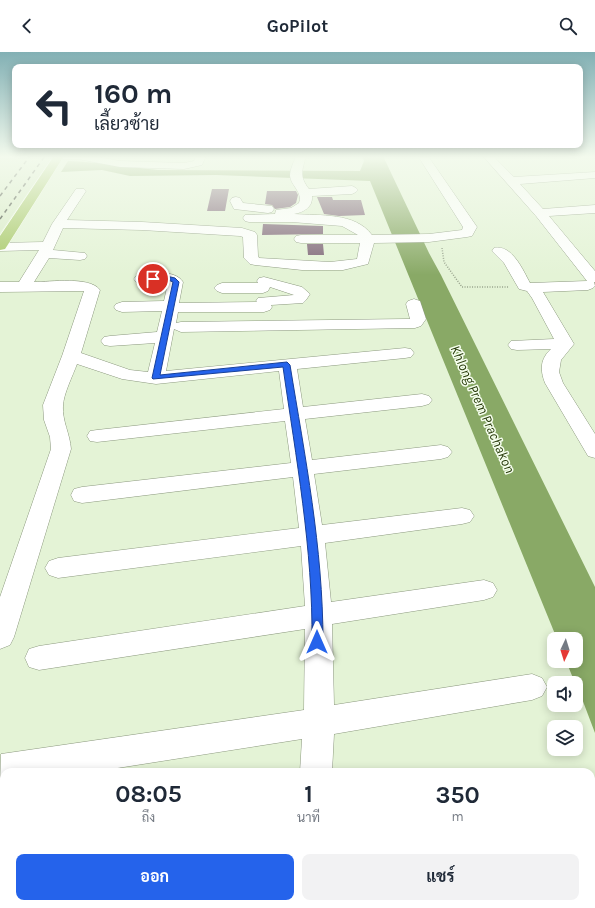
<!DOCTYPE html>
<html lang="th">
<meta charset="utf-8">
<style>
:root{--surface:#fff;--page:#f2f2f3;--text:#1f2937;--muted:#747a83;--accent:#2563eb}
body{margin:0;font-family:Karla,Sarabun,sans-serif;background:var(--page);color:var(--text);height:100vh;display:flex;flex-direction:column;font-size:15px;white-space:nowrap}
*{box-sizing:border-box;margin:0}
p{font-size:13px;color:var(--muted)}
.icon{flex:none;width:22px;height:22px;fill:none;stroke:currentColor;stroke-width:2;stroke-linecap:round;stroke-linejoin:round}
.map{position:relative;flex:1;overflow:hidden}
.drawer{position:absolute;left:0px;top:716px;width:595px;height:140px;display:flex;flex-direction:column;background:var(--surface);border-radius:12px 12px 0 0;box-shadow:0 2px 10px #0003}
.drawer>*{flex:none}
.top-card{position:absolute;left:12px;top:12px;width:571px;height:84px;border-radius:8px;box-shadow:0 2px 10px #0003;background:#fff;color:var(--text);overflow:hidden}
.needle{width:26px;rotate:184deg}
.tools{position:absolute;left:547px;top:580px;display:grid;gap:8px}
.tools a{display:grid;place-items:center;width:36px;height:36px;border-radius:8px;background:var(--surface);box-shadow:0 2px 10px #0003;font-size:20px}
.pin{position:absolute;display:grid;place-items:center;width:34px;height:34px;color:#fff;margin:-17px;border:2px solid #fff;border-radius:50%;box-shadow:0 1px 4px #0007}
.me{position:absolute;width:44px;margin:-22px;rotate:0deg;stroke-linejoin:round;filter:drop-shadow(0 0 3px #0008)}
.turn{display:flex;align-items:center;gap:14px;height:84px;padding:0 16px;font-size:18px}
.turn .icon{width:52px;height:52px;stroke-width:2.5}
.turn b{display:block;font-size:28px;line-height:34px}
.eta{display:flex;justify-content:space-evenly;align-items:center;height:68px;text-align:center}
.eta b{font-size:24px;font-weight:700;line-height:28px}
.action{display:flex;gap:8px;margin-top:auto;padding:8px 16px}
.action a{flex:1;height:46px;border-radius:8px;background:var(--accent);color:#fff;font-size:16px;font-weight:700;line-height:46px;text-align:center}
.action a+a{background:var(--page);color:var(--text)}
header{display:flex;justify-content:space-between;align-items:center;height:52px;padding:0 16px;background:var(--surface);font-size:18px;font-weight:700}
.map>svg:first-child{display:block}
.built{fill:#d9ebc7}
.water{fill:#89a966}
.building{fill:#7e6577}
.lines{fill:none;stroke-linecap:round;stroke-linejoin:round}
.minor-casing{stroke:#8c997f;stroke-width:1}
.major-casing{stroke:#fff;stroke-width:1}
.path{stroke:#96a18b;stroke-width:1.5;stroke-dasharray:1 1.5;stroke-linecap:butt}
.minor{fill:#fff;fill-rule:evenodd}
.major{fill:#a7c866;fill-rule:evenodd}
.rail{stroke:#33392d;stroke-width:1.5;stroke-dasharray:4 4;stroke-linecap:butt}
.route{fill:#2563eb;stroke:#184099}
.labels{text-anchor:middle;stroke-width:3;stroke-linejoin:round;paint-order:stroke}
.water-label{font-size:14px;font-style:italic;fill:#283c0b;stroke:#f5feed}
</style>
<header><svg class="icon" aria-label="back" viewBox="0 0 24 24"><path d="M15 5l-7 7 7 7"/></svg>GoPilot<svg class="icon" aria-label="search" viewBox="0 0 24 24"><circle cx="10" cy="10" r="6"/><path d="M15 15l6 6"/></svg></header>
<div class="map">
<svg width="595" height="856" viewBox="0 0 595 856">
<rect width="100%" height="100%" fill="#e4f3d6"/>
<!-- built -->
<path class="built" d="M2,104H53L0,181V107Z"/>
<!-- water -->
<path class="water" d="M362,104H383L429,201L441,223L595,535V681L576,631H575L566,609H576V587H557L370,129L216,123L130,124L102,118L61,120L68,109C98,110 128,115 158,118L360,119L364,109Z"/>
<!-- building -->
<g class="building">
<path d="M212,137H229L225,159H207Z"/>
<path d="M267,139H296L298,143L296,151L290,155L275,157L272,153L265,152Z"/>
<path d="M317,145H332L333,148H361L365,163L339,164L324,162Z"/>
<path d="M263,172L323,174V182L262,183Z"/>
<path d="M307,192H323L324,203H308Z"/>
</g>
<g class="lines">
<defs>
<g id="minor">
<path d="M54,104H92L120,109L184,111L194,109L196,104H206L202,113L184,117L120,115L78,107H59Z"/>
<path d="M296,104H306C302,119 299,124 309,137L352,134L356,136L358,138L356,140L352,142L312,144C313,155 304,160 294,162C320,164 355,160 372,183L429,182L462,178L463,175L418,104H428L477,175L472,184L467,185L429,190L374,191L368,212L343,218H302L255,213L250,212L244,206L243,185L240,184L142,178L63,176L53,198L85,201L87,204L85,207L80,208L49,206L34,230C50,230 90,224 100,238L81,301L130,318L148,320L155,291L110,294L104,293L101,289L104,285L110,284L157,280L162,259L122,260L116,258L114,255L116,252L122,250L164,249L168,231L136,230L134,227L136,224C149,221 175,217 183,230L179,251L257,250L256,249L258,246L294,243L270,235L268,239L263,241H222L217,239L214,236L217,233L222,231H258L257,229L259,226L264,225L302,235L310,242L306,248L303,251L271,253L272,255L270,258L264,260H178L176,271L181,270L406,267H410L406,252L408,249L414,247L420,249L426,267L421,274L415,276L181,280L174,277L166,319L405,296L411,297L414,301L411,305L405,306L297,317L303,355L422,342L429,344L432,348L429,352L422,354L305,367L312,408L441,393L448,395L452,400L448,405L441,407L314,422L322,473L462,456L470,458L474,464L470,470L462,472L325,491L331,550L484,528L493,531L497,538L493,545L484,548L332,572L334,653L532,622L542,626L547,635L542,644L532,648L334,682L332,720H300L302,687L92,720H4V734H0L1,702L304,658L305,577L39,618L29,615L25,606L29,597L39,594L305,554L301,494L58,526L49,523L45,516L49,509L58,506L299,476L293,425L82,451L74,449L71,443L74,437L82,435L291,411L285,369L97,390L90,389L87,384L90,379L97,378L284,357L279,319L156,332L122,327L77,312C73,323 63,343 63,354C62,369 70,382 71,397L14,585L10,593L0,597V545L51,397L50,385L44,368L43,353L62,304L84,239L0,240V230H19L39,198L0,199V191L43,190L52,172L76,137H84L86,139L67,168L142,170L242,176L255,180L257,183L258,204L259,206L330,210L357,207L360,191H301L296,190L294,187L296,184L301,183H358L342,174L292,170H249L245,169L243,166L245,163L275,162L276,158L291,156L299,151C303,140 291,134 290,124C290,117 294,110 296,104Z"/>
<path d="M483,104H493L514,125L595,120V126L520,132L543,157L595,153V161L549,164L595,219V230H594L595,234L593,236L588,238L543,240L574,292L561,308L559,320L563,331L595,382V406L588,404L545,331C540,318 540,307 551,297L517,298L511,297L508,293L511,289L554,287L532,246L527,239L519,237L504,211L492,199L494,196C512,192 523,218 530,231L587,229L536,164Z"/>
<path d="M236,145L240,146L243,151L272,154L274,157L272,160L268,161L234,157L230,149L232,146Z"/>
<path d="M4,838V852H45L43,856H0V839Z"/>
<rect x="293" y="852" width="38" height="4"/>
</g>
<path id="major" d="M54,104H64L7,194L5,197L0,198V184Z"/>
</defs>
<!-- minor casing -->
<use href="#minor" class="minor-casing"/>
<!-- major casing -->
<use href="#major" class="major-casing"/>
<!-- path -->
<path class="path" d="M442,196L444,210L462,235H509"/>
<!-- minor -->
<use href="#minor" class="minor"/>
<!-- major -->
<use href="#major" class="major"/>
<!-- rail -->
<g class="rail">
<path d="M0,144L30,104"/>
<path d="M0,167L45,104"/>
</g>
</g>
<!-- sky -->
<linearGradient id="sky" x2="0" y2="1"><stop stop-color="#82b0b4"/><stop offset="0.47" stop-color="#f3faed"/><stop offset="1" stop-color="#f3faed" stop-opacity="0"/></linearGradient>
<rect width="595" height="223" fill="url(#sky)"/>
<!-- route -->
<path class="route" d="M166,224L175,226L179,230L160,323L287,310L290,313C305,405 323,496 323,590L321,593L317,595L313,593L312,590C313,497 296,406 283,315L153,327L152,326L173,230C166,226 157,231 150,227L153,225Z"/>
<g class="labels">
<!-- water labels -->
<g class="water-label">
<text transform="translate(483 357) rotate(66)" y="5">Khlong Prem Prachakon</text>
</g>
</g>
</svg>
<div class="tools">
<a><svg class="needle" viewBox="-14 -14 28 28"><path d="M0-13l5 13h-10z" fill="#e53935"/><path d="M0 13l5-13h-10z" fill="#747a83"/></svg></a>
<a><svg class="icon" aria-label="sound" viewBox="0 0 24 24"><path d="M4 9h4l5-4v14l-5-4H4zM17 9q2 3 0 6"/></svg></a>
<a><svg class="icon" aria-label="layers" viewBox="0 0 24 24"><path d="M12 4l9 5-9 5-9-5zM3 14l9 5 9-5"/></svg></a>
</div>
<div class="pin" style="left:153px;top:227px;background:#d93025"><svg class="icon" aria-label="arrive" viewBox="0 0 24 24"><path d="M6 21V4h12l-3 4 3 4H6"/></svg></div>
<svg class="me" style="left:317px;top:590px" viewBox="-20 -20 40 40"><path d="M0-17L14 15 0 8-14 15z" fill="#2563eb" stroke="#fff" stroke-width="4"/></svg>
<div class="top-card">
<div class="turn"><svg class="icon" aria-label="left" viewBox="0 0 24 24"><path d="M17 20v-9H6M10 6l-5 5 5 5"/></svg><div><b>160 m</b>เลี้ยวซ้าย</div></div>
</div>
<section class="drawer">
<div class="eta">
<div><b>08:05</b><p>ถึง</p></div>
<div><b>1</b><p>นาที</p></div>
<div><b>350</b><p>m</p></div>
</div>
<div class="action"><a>ออก</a><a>แชร์</a></div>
</section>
</div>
